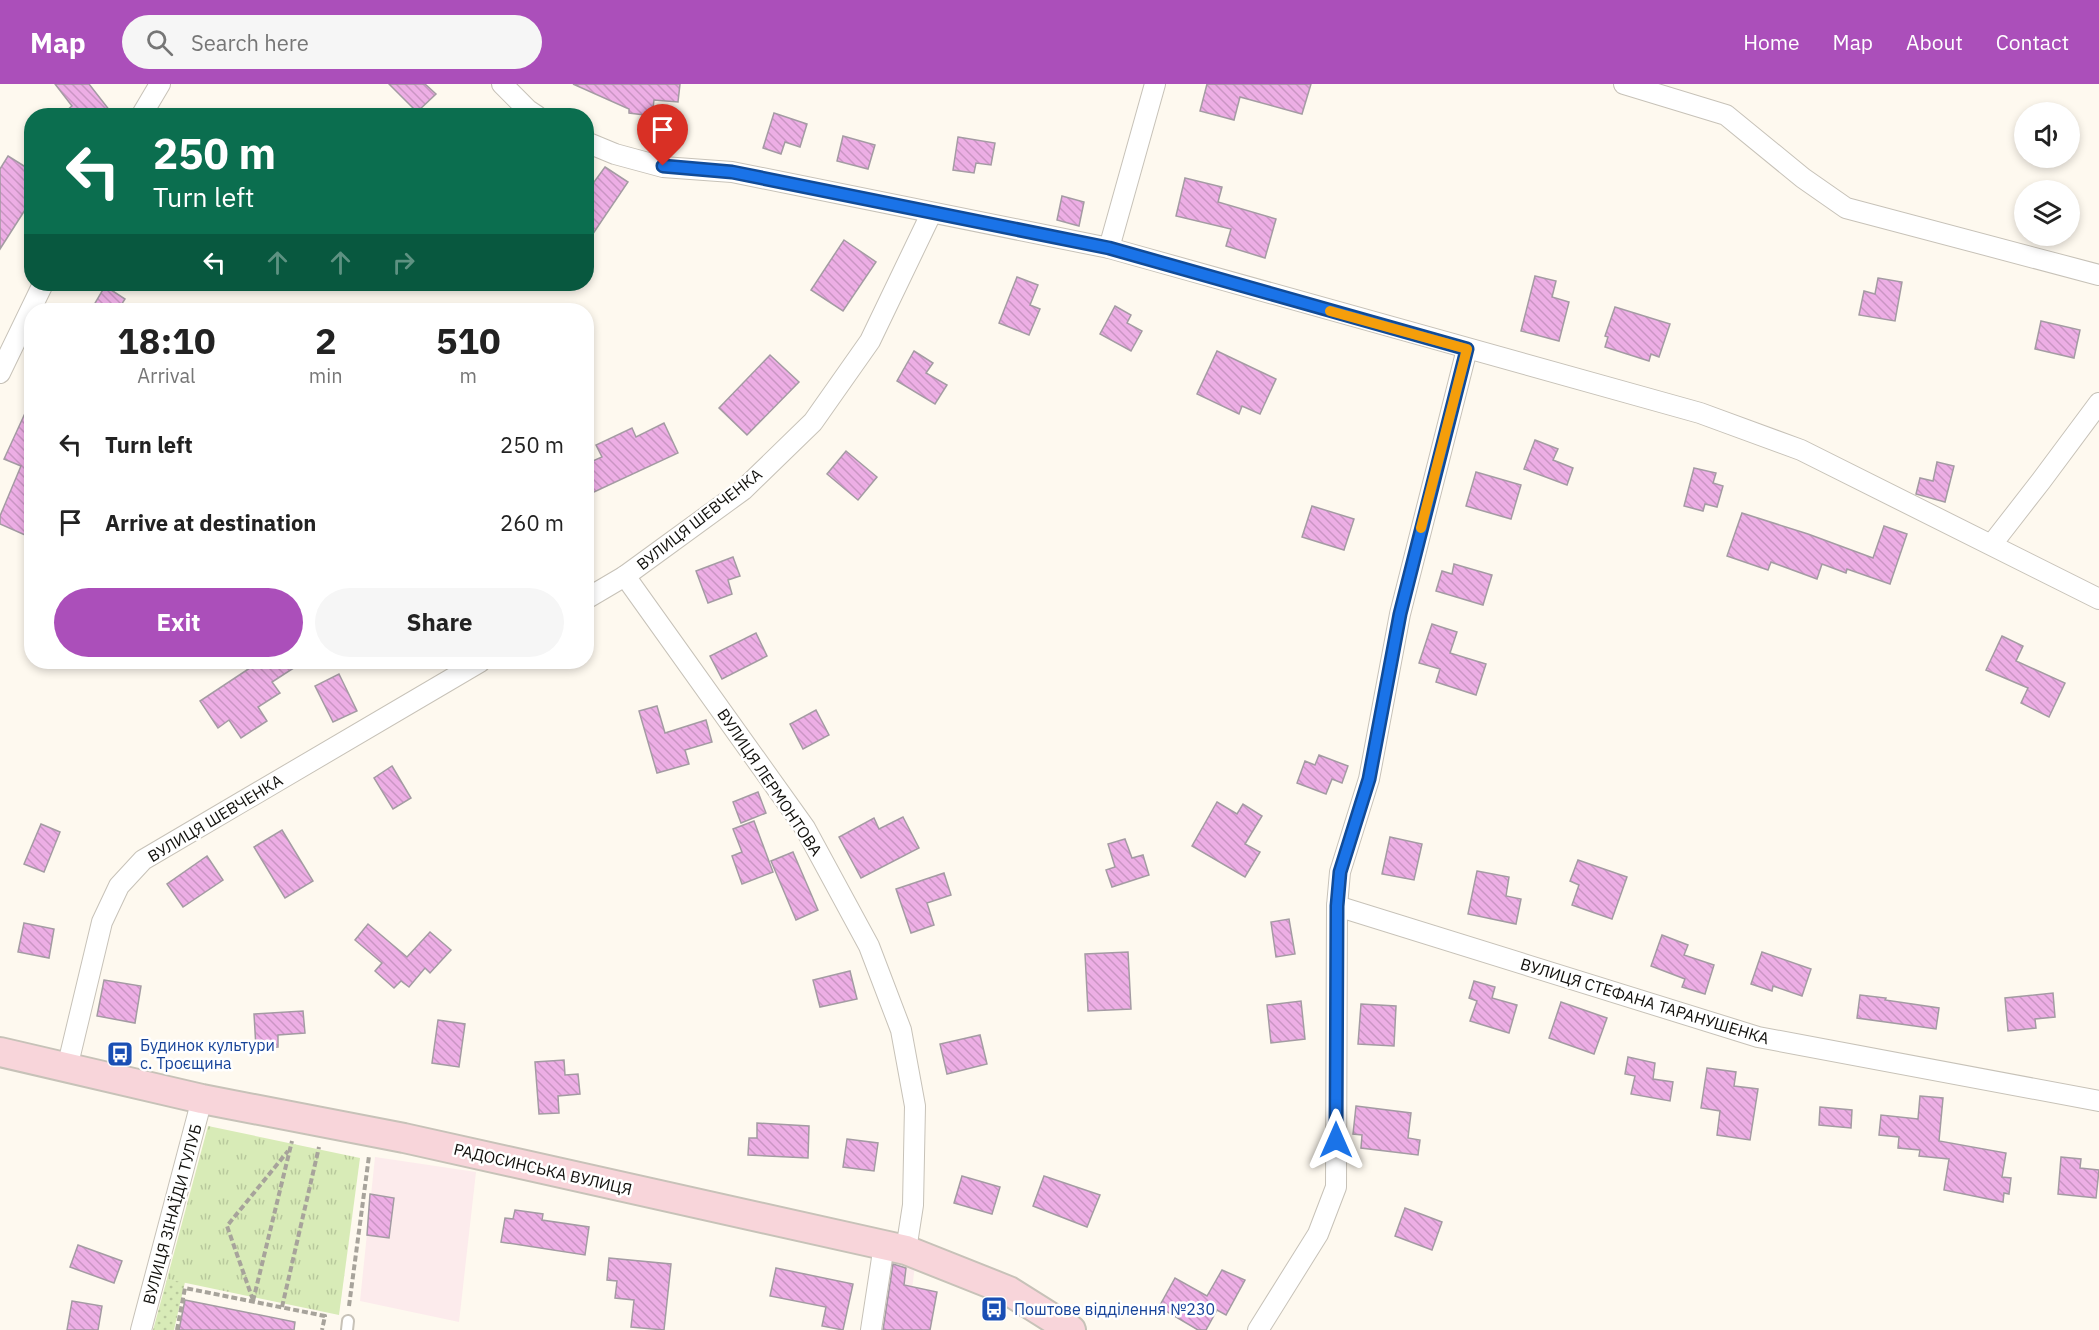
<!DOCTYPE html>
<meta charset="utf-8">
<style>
:root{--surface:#fff;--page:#f6f6f6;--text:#222;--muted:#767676;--accent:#ab4fba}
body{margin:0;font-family:"IBM Plex Sans",sans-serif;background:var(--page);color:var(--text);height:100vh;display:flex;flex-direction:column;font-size:22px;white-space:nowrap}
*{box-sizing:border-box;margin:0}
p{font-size:20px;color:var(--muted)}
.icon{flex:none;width:33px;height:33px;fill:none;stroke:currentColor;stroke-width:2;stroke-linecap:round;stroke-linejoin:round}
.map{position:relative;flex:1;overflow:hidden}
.sheet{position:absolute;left:24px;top:219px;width:570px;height:366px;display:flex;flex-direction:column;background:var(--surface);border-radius:24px;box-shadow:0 3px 9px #0003}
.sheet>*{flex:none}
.top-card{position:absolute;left:24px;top:24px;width:570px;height:183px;border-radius:24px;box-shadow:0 3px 9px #0003;background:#0b6e4f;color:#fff;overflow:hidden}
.fabs{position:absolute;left:2014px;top:18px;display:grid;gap:12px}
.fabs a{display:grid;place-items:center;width:66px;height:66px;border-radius:50%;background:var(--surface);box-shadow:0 3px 9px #0003;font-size:30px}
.pin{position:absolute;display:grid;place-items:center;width:51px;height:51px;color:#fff;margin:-62px -26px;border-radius:50% 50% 50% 0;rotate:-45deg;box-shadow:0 0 6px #0007}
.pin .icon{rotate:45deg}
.me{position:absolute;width:66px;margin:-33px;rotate:0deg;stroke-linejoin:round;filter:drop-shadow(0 0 4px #0008)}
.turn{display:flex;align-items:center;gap:21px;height:126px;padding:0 30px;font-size:27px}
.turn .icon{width:78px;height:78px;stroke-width:2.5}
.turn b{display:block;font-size:42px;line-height:51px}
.lanes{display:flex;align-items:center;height:57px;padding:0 30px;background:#0003;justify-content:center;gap:30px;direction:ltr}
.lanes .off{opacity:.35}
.eta{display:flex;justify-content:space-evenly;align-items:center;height:102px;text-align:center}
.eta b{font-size:36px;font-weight:700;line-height:42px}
.primary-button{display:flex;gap:12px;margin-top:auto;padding:12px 30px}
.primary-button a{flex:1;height:69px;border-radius:36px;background:var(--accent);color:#fff;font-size:24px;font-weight:700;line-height:69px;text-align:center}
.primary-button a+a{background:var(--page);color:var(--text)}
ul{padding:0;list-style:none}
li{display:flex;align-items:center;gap:18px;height:78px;padding:0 30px}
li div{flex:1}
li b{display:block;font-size:22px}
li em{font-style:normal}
header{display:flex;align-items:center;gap:36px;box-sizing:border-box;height:84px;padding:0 30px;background:var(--accent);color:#fff}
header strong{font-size:28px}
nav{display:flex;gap:33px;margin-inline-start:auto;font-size:21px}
.search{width:420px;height:54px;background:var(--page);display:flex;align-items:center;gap:15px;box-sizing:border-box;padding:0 21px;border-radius:33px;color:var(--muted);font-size:22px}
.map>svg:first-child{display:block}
.commercial{fill:#fcebec}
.grass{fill:url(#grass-dots)}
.park{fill:url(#park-tufts)}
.building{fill:url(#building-back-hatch);stroke:#a49ba3;stroke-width:1.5}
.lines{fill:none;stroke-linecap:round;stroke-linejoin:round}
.lane-casing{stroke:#c7c2b8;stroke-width:14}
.street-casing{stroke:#c7c2b8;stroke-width:22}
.secondary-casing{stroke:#c7c2b8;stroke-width:32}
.path{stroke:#a7a39b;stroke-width:4;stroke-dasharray:6 3;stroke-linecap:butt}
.lane{stroke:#fff;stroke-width:10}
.street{stroke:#fff;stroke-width:20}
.secondary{stroke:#f8d5da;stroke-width:28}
.route-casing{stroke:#114b97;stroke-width:15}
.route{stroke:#1a73e8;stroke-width:10}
.slow{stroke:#f59e0b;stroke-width:10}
.labels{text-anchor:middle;stroke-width:5;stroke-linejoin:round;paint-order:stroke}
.street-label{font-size:16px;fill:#11100c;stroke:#fff}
.transit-label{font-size:16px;fill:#164399;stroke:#fff;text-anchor:start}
</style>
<header>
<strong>Map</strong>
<div class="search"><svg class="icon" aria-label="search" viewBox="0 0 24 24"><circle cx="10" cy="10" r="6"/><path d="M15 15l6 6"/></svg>Search here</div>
<nav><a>Home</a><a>Map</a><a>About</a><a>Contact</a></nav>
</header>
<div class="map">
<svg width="2099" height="1246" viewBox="0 0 2099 1246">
<defs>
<pattern id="grass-dots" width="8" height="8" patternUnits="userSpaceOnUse" patternTransform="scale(1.5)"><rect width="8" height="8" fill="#d8ebb7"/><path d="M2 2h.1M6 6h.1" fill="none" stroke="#b8c89c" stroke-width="1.8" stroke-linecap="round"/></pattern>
<pattern id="park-tufts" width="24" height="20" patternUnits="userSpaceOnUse" patternTransform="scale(1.5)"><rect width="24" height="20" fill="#d8ebb7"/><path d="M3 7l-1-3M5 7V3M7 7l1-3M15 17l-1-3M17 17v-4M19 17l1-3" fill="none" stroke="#b8c89c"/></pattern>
<pattern id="building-back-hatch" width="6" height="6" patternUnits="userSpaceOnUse" patternTransform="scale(1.5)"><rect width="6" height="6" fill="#edaee5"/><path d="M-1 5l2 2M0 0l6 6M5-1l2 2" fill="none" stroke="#ca95c3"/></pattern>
</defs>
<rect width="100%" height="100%" fill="#fef9ef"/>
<!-- commercial -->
<g class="commercial">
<path d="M375,1073L476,1088L459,1238L360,1217Z"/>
<path d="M890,1177L915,1181L909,1230H882Z"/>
</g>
<!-- grass -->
<path class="grass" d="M167,1195L185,1198L174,1246H153Z"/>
<!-- park -->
<path class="park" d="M208,1042L360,1074L339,1231L167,1195Z"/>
<!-- building -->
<g class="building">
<path d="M55,0H89L114,32H60L72,22Z"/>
<path d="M389,0H425L436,10L417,28Z"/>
<path d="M573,0H680L678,18L654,16L652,32L629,29V25Z"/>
<path d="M1207,0H1311L1302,30L1240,13L1234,36L1200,27Z"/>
<path d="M774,29L807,40L800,63L785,58L781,70L763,64Z"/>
<path d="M843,52L875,61L868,85L837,77Z"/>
<path d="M958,53L995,59L991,81L976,79L974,89L953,86Z"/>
<path d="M8,72L32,87V115L0,165V85Z"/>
<path d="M605,83L628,98L586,160V109Z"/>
<path d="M1185,94L1222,103L1218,118L1276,135L1265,174L1226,162L1231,145L1176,132Z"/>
<path d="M1062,112L1084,118L1079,142L1057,136Z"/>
<path d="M844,156L876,178L843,227L811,206Z"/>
<path d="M1535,192L1556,197L1552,213L1569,218L1559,257L1521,247Z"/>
<path d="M1017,193L1038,201L1030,221L1040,225L1029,251L999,239Z"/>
<path d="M1878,194L1902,198L1895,237L1859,231L1864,207L1875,210Z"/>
<path d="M105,202L125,215L118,226H91Z"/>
<path d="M1115,222L1131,231L1127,239L1142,247L1131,267L1100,250Z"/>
<path d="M1615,223L1670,240L1659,273L1651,270L1649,277L1605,263L1608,253L1605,252Z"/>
<path d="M2041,237L2080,246L2074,274L2035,265Z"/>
<path d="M914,267L933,279L926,289L947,301L935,320L897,297Z"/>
<path d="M1217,267L1276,295L1260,330L1242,322L1239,330L1197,310Z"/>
<path d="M770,271L799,298L747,351L719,324Z"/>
<path d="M32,314V454L0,440V432L21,382L4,375Z"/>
<path d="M664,339L678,369L594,408L586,391V380L602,373L596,361L632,344L636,353Z"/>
<path d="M1535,356L1558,365L1553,376L1573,384L1567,401L1524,385Z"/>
<path d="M846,367L877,393L858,416L827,390Z"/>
<path d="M1937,378L1954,382L1945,418L1916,410L1920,394L1933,397Z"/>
<path d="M1694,384L1716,389L1713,399L1723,402L1717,423L1705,420L1703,427L1684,422Z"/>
<path d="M1476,388L1521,401L1511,435L1466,422Z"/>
<path d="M1312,422L1354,435L1344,466L1302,453Z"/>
<path d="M1742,429L1808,450L1873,474L1884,442L1907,450L1890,500L1847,485L1846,489L1822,480L1817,495L1771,478L1768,486L1727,472Z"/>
<path d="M733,473L740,492L728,496L732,510L708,519L696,487Z"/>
<path d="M1454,480L1492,491L1483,521L1436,507L1442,487L1452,490Z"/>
<path d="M1432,540L1457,548L1450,569L1486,580L1476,611L1436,598L1440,585L1419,579Z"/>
<path d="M756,549L767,572L722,595L710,572Z"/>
<path d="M2002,552L2023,562L2016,577L2065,599L2049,633L2021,619L2028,604L1986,586Z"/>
<path d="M259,578H303L272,598L280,609L258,623L267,637L241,654L229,636L218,644L200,617Z"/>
<path d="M339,590L357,627L333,638L315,602Z"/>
<path d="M657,622L665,649L706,636L712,658L685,666L689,680L657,689L639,627Z"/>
<path d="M816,626L829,651L803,665L790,640Z"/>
<path d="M1319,671L1348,682L1342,699L1332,695L1326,710L1297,699L1305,677L1315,681Z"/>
<path d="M392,682L411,714L393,725L374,694Z"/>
<path d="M758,708L766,729L741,739L733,718Z"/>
<path d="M1217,718L1237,730L1243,720L1262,732L1245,760L1260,768L1245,793L1192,762Z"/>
<path d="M903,733L919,764L861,794L839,753L874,734L879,745Z"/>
<path d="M754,737L773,788L742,800L732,772L742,768L733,745Z"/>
<path d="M41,740L60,748L44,788L24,780Z"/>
<path d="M282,746L313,797L285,814L254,763Z"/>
<path d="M1390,753L1422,760L1414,796L1382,790Z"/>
<path d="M1125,755L1132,774L1143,771L1149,791L1112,803L1106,786L1115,783L1108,760Z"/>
<path d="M793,768L818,826L796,836L771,777Z"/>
<path d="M207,772L223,796L183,823L167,800Z"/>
<path d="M1578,776L1627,793L1612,835L1572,821L1579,801L1570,797Z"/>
<path d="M1477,787L1509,793L1506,812L1521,815L1516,840L1468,830Z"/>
<path d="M944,789L951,811L927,819L934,841L911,849L896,805Z"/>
<path d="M1289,835L1295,870L1276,873L1271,838Z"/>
<path d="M24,839L54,845L49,874L18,868Z"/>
<path d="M368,840L407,873L430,848L451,866L430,889L425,884L409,903L401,897L394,904L375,887L382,879L355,856Z"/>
<path d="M1662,851L1688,861L1684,871L1714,881L1705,910L1682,903L1685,895L1651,882Z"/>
<path d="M1128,868L1131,925L1088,927L1085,870Z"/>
<path d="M1762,868L1811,885L1802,912L1773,902L1772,907L1751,900Z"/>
<path d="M850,887L857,915L820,923L813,896Z"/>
<path d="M104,896L141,902L135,939L97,932Z"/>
<path d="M1474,897L1495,903L1492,914L1517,921L1509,949L1470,937L1477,917L1469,914Z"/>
<path d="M2053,909L2055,933L2035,935L2036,944L2008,947L2005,914Z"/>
<path d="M1860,911L1886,914L1885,916L1939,924L1936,945L1857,934Z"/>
<path d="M1301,917L1305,955L1271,959L1267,921Z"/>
<path d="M1561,918L1607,934L1594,970L1549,954Z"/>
<path d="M1361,920L1396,922L1394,962L1358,960Z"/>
<path d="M303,927L305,949L278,951V963L256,964L254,930Z"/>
<path d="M438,936L465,940L459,983L432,979Z"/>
<path d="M980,951L987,980L947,990L940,960Z"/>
<path d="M1628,973L1655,979L1653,995L1673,998L1670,1017L1631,1010L1635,992L1625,990Z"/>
<path d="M564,976L565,991L578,990L580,1010L558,1012L559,1029L539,1030L535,978Z"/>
<path d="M1707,984L1736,988L1734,1002L1758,1005L1750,1056L1717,1051L1720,1027L1701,1024Z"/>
<path d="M1920,1012L1943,1014L1939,1057L2006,1069L2002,1093L2011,1094L2009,1110L2004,1109L2003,1118L1944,1106L1949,1075L1919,1072L1920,1066L1898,1064L1899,1053L1879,1051L1881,1031L1918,1035Z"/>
<path d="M1356,1022L1411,1029L1408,1054L1420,1056L1418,1071L1361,1064L1362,1051L1353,1050Z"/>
<path d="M1820,1023L1852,1026L1851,1044L1819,1041Z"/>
<path d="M757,1039L809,1042L808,1074L748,1071L749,1054H757Z"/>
<path d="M847,1055L878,1059L874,1087L843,1083Z"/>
<path d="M2061,1073L2081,1075L2080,1084L2099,1086L2096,1114L2058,1110Z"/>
<path d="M962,1092L1000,1103L992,1130L954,1119Z"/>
<path d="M1044,1092L1100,1111L1087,1143L1033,1122Z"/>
<path d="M370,1110L394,1114L389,1154L367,1151Z"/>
<path d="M1405,1124L1442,1138L1432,1166L1395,1152Z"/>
<path d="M515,1126L543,1130L542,1136L589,1143L585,1171L501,1158L505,1134L513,1135Z"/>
<path d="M78,1161L122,1177L114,1199L70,1183Z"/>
<path d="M609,1174L671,1180L664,1246L631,1243L634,1216L615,1214L617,1197L607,1196Z"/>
<path d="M893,1180L906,1184L904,1201L937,1208L930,1246H883Z"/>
<path d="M776,1184L853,1200L843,1246L822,1242L826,1223L770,1212Z"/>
<path d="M1222,1186L1245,1196L1226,1231L1217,1226L1206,1246H1198L1159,1223L1175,1194L1207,1212Z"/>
<path d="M185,1216L295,1238L294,1246H179Z"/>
<path d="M72,1217L102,1222L98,1246H67Z"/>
</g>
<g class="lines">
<defs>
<path id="lane" d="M347,1246L348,1237"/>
<g id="street">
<path d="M502,0L528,26L537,32"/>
<path d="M1624,0L1726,31L1803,94L1846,124L2099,191"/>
<path d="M141,32L160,0"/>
<path d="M586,58L615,70L663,83L732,88L1109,164L1700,329L1801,366L2099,515"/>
<path d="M1109,164L1155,0"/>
<path d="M0,289L43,200"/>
<path d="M1992,460L2041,397L2099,319"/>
<path d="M625,492L805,744L869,862L901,946L915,1022L913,1121L906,1166"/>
<path d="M586,515L625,492L743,406L813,338L870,257L931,130"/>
<path d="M1337,822L1758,953L2099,1017"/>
<path d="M67,984L102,838L119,802L143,776L480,578"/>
<path d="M141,1246L202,1015"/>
<path d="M871,1246L884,1161"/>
<path d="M1258,1246L1318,1150L1336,1103L1337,822L1340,788L1369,695L1400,530L1467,265"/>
</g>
<path id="secondary" d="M0,968L202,1015L404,1054L906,1166L1009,1207L1071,1246"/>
</defs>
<!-- lane casing -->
<use href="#lane" class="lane-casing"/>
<!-- street casing -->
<use href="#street" class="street-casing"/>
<!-- secondary casing -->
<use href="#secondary" class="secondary-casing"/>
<!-- path -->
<g class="path">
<path d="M253,1216L227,1142L288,1067"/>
<path d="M253,1217L292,1057"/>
<path d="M349,1222L369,1072"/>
<path d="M282,1223L319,1063"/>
<path d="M177,1246L185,1204L325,1232L322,1246"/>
</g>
<!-- lane -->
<use href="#lane" class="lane"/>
<!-- street -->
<use href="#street" class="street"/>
<!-- secondary -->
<use href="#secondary" class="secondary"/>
</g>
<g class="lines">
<defs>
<path id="route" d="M663,82L732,88L1109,164L1467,265L1400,530L1369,695L1340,788L1337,822L1336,1056"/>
</defs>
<!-- route casing -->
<use href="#route" class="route-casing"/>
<!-- route -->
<use href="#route" class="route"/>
<!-- slow -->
<path class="slow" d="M1330,227L1467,265L1421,444"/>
</g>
<!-- icons -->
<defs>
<symbol id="bus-square" viewBox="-11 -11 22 22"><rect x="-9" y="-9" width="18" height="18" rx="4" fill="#1a4fb4" stroke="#fff"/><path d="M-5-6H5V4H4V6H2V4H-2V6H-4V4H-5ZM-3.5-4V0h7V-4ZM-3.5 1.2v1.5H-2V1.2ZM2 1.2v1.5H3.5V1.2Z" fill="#fff"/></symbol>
</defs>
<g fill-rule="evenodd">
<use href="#bus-square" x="105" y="955" width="30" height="30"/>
<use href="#bus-square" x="979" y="1210" width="30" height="30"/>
</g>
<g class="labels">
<!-- street labels -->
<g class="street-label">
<text transform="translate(699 435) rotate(-38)" y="6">ВУЛИЦЯ ШЕВЧЕНКА</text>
<text transform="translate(770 698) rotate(56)" y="6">ВУЛИЦЯ ЛЕРМОНТОВА</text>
<text transform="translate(215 734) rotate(-31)" y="6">ВУЛИЦЯ ШЕВЧЕНКА</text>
<text transform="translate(1645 917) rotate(17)" y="6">ВУЛИЦЯ СТЕФАНА ТАРАНУШЕНКА</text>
<text transform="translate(543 1085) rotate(13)" y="6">РАДОСИНСЬКА ВУЛИЦЯ</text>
<text transform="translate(172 1130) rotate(-75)" y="6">ВУЛИЦЯ ЗІНАЇДИ ТУЛУБ</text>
</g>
<!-- transit labels -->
<g class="transit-label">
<text x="140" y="967">Будинок культури<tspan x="140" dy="18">с. Троєщина</tspan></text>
<text x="1014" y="1231">Поштове відділення №230</text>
</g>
</g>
</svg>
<div class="fabs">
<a><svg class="icon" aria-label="sound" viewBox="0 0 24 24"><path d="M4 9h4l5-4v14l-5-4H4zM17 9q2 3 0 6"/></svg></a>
<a><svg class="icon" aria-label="layers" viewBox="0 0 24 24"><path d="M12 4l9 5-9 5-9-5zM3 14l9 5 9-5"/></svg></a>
</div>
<div class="pin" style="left:663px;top:82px;background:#d93025"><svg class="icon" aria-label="arrive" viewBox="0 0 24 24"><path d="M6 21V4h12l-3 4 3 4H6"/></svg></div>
<svg class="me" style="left:1336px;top:1056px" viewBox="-20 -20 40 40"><path d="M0-17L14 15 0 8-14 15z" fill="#1a73e8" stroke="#fff" stroke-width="4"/></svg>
<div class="top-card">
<div class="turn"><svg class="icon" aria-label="left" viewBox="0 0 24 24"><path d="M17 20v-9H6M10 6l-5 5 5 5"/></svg><div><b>250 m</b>Turn left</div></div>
<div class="lanes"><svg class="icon" aria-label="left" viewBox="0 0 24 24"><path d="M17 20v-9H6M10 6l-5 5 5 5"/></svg><svg class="icon off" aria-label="ahead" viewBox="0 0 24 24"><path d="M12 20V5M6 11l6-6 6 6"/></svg><svg class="icon off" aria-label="ahead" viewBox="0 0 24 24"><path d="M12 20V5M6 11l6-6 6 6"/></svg><svg class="icon off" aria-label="right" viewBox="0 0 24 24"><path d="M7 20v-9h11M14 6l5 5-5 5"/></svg></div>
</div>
<section class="sheet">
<div class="eta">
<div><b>18:10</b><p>Arrival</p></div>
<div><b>2</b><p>min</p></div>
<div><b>510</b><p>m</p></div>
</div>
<ul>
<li><svg class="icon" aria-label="left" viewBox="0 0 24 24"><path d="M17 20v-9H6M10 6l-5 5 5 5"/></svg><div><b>Turn left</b></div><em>250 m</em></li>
<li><svg class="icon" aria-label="arrive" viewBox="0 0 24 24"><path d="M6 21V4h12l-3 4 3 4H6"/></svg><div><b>Arrive at destination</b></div><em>260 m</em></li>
</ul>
<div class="primary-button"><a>Exit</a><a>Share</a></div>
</section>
</div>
